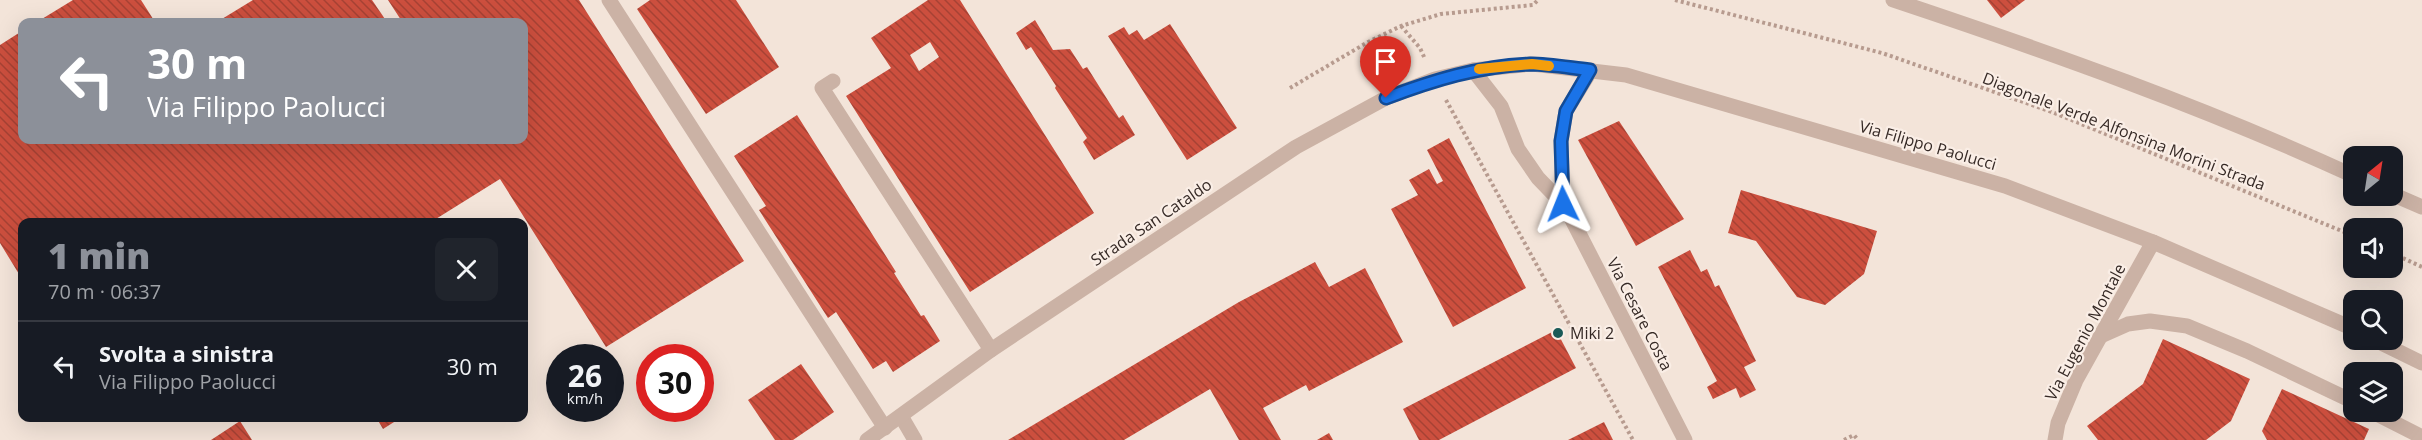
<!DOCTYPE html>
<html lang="it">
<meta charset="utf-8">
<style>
:root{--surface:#171b24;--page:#20242c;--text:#f1f3f6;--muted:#9ea1a6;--line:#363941;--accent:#8c9099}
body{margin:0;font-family:"Open Sans",sans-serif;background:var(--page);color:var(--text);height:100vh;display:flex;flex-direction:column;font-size:22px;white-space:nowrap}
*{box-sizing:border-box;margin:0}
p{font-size:20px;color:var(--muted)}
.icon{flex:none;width:33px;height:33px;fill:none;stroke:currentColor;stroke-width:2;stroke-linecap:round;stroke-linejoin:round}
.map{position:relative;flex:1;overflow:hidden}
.panel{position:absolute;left:18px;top:218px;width:510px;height:204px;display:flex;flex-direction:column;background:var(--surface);border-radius:12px;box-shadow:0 6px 24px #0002}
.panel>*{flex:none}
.banner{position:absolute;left:18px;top:18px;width:510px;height:126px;border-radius:12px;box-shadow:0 6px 24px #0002;background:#8c9099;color:#fff;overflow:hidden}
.needle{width:39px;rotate:30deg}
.buttons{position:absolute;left:2343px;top:146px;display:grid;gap:12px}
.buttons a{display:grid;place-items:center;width:60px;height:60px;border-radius:12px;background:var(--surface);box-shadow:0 6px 24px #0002;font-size:30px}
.speed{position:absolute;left:546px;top:344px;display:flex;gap:12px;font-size:30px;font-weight:700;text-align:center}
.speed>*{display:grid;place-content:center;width:78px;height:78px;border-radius:50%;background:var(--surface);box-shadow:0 6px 24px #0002;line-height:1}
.speed small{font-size:15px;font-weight:400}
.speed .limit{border:9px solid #d22;background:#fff;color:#111}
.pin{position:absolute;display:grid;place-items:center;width:51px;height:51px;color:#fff;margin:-62px -26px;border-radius:50% 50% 50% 0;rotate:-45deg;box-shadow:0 0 6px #0007}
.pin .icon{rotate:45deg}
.me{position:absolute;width:66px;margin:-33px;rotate:358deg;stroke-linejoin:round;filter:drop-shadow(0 0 4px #0008)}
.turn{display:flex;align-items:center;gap:21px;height:126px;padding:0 30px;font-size:27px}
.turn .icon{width:78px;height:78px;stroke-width:2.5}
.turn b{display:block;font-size:42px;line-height:51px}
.round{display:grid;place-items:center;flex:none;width:63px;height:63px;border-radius:12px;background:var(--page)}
.head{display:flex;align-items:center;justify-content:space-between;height:102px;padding:0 30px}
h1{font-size:36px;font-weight:800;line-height:45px;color:var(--accent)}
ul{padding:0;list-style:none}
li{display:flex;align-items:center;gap:18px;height:90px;padding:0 30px;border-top:2px solid var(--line)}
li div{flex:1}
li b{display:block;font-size:22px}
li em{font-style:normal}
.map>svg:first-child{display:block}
.building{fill:url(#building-back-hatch);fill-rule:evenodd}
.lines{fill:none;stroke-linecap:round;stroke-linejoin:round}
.path{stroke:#b79b8f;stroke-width:4;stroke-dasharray:3 3;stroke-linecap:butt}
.service{stroke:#cbb2a5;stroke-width:15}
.minor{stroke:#cbb2a5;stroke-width:15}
.tertiary{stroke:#cbb2a5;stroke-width:15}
.route-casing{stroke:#114b97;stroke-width:15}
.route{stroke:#1a73e8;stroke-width:10}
.slow{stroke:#f59e0b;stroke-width:10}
.poi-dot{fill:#1a5a57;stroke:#faeee6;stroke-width:2}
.labels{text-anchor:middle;stroke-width:4.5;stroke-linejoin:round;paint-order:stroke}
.street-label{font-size:16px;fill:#362a26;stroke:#faeee6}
.poi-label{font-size:16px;fill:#362a26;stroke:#faeee6;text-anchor:start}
</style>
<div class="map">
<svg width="2422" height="440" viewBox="0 0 2422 440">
<defs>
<pattern id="building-back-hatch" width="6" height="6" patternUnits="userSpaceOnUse" patternTransform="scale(1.5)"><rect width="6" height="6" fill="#cc4f3e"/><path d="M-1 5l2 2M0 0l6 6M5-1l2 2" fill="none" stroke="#a64234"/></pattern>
</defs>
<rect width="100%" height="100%" fill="#f3e4d9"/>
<!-- building -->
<g class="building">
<path d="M73,0H141L155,22H37Z"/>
<path d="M253,0H372L387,22H217Z"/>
<path d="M388,0H579L744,261L606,347L500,179L431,222H22V279L0,243V45L22,31V140H524V22H397L401,20Z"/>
<path d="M650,0H736L779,67L706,114L637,9Z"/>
<path d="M928,0H960L1094,213L970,292L846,96L891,68L871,38ZM930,42L939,57L919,71L910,55Z"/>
<path d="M1987,0H2025L2001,18Z"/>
<path d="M1035,20L1053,50L1070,49L1083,69L1087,67L1119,118L1123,115L1135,135L1094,160L1083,142L1087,138L1055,88L1056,86L1031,47L1026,50L1016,33Z"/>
<path d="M1170,24L1237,128L1187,160L1108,36L1124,27L1129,35L1137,30L1144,40Z"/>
<path d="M797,115L896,272L894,273L921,316L924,315L940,341L893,372L886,361L873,369L836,312L828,318L759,210L766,206L734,156Z"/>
<path d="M1619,121L1684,219L1636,246L1578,140Z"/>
<path d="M1449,138L1526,288L1453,327L1391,209L1418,195L1409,180L1429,169L1437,184L1443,181L1427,150Z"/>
<path d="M1741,190L1877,231L1864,274L1825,305L1797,297L1756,241L1728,233Z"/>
<path d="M1690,250L1701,272L1707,269L1715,287L1719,285L1756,361L1744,367L1756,390L1740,398L1736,388L1713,399L1707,387L1717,381L1658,267Z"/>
<path d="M1315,262L1329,287L1365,268L1403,342L1309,391L1306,385L1263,408L1281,440H1239L1210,389L1124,440H1008L1239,302Z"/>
<path d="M1556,330L1576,368L1439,440H1419L1403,409Z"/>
<path d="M2163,339L2250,379L2231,421L2206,440H2098L2087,426L2143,384Z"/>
<path d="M801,364L834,412L793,440H775L748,400Z"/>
<path d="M2282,389L2369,429L2364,440H2267L2262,431Z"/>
<path d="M376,417H402L383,429Z"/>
<path d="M240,421L252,440H211Z"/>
<path d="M1604,422L1613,440H1568Z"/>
<path d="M1329,433L1333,440H1317Z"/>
</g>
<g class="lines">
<!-- path -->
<g class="path">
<path d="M1675,0L1882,53L2052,112L2354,236"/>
<path d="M1401,26L1420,48L1425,59"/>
<path d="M1290,88L1368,42L1401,26L1441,14L1533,5L1538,0"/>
<path d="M1446,100L1633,440"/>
<path d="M2392,253L2422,267"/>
<path d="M1844,440L1854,435L1858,440"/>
</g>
<!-- service -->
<g class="service">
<path d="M609,0L885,428"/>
<path d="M1893,0C2049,52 2204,107 2354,176"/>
<path d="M833,81L822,88L991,350"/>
<path d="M2392,194L2422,207"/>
</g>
<!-- minor -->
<g class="minor">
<path d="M1473,70L1501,106L1518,149L1538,178L1565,206L1685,440"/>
<path d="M1563,204L1561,141L1566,111L1591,70"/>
<path d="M2101,336L2128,324L2150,321L2187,326L2247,351L2354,402"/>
<path d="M2371,411L2422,437"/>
<path d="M901,416L915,440"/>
<path d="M2055,440L2058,423L2076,380L2153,242"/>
</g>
<!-- tertiary -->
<g class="tertiary">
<path d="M2373,339L2422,363"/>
<path d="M867,440L991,350L1296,147L1386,98L1435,79L1473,70L1532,64L1626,75L2005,186L2153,242L2354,329"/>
</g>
</g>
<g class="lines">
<defs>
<path id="route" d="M1386,98C1434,80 1479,66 1530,64C1550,64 1571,68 1590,70L1566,111L1561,141L1563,204"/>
</defs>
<!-- route casing -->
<use href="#route" class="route-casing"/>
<!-- route -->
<use href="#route" class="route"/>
<!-- slow -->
<path class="slow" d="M1479,69L1532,64L1549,66"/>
</g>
<!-- markers -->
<circle class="poi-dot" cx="1558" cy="333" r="6"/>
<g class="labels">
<!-- street labels -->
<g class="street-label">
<text transform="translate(2124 131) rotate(21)" y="6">Diagonale Verde Alfonsina Morini Strada</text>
<text transform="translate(1928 145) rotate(16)" y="6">Via Filippo Paolucci</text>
<text transform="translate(1151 222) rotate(-34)" y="6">Strada San Cataldo</text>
<text transform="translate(1640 314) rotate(63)" y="6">Via Cesare Costa</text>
<text transform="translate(2085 332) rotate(-62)" y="6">Via Eugenio Montale</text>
</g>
<!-- poi labels -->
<g class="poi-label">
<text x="1570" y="339">Miki 2</text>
</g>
</g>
</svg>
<div class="buttons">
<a><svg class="needle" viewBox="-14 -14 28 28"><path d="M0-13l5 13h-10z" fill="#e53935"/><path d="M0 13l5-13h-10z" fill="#9ea1a6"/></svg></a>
<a><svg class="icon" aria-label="sound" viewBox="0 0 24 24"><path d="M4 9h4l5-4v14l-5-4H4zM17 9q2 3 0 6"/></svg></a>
<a><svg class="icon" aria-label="search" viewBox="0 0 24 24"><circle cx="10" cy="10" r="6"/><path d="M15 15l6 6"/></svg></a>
<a><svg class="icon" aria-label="layers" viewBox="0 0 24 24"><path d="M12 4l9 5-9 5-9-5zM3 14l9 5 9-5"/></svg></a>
</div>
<div class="speed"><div>26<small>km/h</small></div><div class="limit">30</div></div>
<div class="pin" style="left:1386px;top:98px;background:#d93025"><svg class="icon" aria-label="arrive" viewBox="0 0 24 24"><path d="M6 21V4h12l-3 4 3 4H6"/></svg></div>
<svg class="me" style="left:1563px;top:204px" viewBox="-20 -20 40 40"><path d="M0-17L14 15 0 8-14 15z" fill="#1a73e8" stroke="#fff" stroke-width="4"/></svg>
<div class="banner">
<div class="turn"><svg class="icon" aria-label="left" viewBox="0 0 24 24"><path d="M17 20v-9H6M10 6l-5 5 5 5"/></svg><div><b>30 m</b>Via Filippo Paolucci</div></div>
</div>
<section class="panel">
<div class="head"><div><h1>1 min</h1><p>70 m · 06:37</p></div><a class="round"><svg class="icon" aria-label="close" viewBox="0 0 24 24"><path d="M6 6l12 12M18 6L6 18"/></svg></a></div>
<ul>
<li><svg class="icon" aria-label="left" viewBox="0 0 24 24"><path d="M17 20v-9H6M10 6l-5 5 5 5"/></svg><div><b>Svolta a sinistra</b><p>Via Filippo Paolucci</p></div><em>30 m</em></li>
</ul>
</section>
</div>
